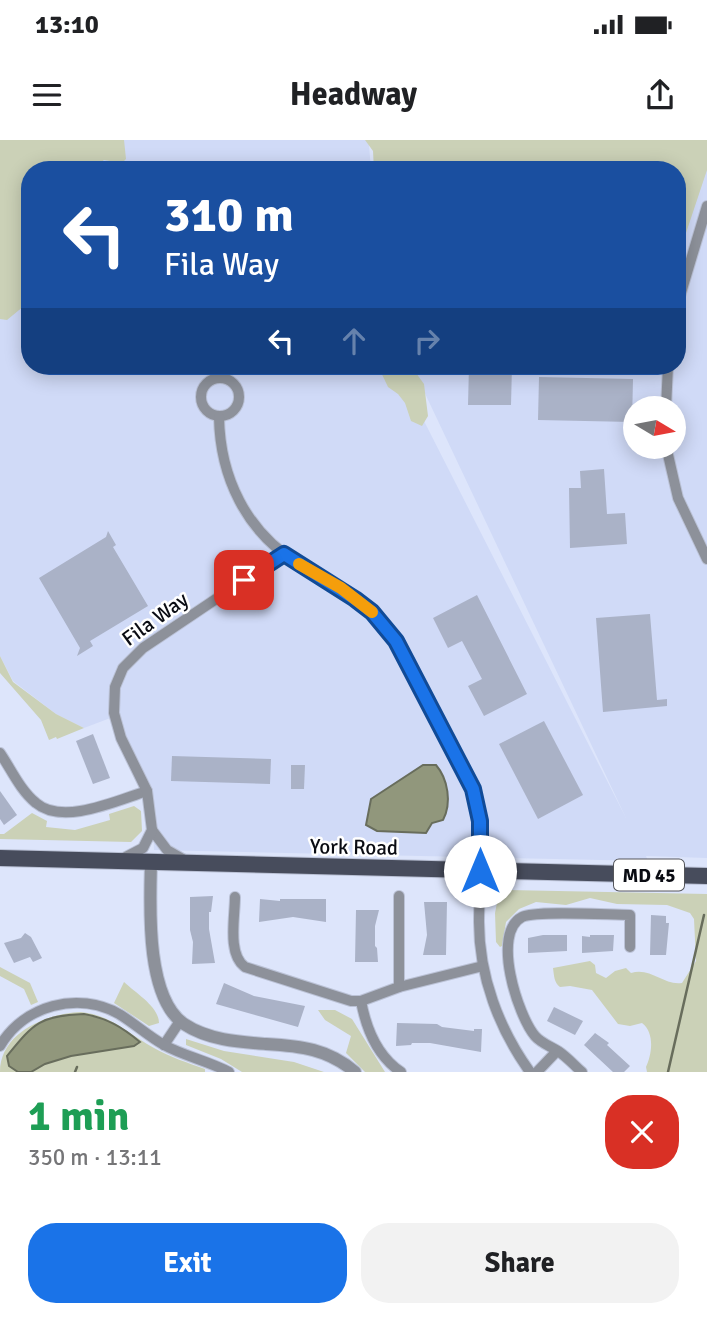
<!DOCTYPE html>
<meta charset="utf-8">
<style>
:root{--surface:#fff;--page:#f2f2f2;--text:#202124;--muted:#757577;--accent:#1a73e8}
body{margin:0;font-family:Signika,sans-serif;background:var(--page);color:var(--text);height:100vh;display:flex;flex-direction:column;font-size:26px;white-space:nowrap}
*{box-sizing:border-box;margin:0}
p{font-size:23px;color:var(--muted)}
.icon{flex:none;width:38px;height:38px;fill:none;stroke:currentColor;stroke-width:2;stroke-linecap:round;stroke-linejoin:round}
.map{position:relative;height:932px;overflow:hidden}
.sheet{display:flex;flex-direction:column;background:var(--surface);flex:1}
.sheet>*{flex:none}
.banner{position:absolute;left:21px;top:21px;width:665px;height:214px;border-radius:28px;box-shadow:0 4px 18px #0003;background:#1a4fa0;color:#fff;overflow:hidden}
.needle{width:46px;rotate:100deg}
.tools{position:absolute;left:623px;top:256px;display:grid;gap:14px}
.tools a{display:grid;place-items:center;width:63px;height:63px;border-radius:50%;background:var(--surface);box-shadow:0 4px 18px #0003;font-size:35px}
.pin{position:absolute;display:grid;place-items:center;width:60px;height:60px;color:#fff;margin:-30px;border-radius:14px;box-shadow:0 4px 10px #0006}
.me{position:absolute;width:77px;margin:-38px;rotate:0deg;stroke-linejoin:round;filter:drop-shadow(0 0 5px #0008)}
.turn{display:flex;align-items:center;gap:24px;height:147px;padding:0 28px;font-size:32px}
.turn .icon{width:91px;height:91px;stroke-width:2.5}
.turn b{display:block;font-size:49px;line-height:60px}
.lanes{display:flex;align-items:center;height:66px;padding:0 28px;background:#0003;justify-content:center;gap:35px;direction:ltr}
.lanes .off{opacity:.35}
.round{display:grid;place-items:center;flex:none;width:74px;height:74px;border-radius:28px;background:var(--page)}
.headline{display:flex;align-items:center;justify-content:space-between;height:119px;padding:0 28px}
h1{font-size:42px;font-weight:700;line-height:52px;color:#1e9e55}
.primary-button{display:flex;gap:14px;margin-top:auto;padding:14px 28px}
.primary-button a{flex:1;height:80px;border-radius:28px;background:var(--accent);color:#fff;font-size:28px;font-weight:700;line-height:80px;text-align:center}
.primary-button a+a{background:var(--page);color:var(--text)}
.status{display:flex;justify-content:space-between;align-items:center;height:49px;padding:0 35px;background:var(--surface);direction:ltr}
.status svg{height:19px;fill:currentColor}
header{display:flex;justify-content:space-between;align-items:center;height:91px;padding:0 28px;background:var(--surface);font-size:32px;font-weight:700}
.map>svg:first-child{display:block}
.built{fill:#d0daf7;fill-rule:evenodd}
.green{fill:#cbd1b7}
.water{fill:#91977c;stroke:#686d5c;stroke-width:2}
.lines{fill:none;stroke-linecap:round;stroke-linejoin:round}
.stream{stroke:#686d5c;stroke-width:2.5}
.building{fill:#aab2c7}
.minor-casing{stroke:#bbc2d6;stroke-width:12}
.tertiary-casing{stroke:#bbc2d6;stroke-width:14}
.primary-casing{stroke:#bbc2d6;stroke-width:18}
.minor{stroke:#8d919a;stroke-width:10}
.tertiary{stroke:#8d919a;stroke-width:12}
.primary{stroke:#474c5c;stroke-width:16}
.route-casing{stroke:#114b97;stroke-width:18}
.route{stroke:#1a73e8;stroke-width:12}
.slow{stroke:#f59e0b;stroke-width:12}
.labels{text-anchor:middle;stroke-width:5;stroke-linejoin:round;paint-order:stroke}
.shield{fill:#fff;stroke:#54555a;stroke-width:2}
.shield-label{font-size:19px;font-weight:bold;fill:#0a0c13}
.street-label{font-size:21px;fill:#0a0c13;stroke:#fff}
</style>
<div class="status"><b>13:10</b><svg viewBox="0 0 49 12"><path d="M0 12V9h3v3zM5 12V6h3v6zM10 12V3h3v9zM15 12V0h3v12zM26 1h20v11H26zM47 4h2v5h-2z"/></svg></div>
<header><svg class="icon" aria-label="menu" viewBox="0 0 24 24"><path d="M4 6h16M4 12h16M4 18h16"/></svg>Headway<svg class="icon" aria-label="share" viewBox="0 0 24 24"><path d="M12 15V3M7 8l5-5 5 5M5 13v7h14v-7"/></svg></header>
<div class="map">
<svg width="707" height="932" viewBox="0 0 707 932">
<rect width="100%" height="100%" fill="#dde5fb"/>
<!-- built -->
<g class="built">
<path d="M88,0H373L369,5L371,30H100Z"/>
<path d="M707,0V718L646,716L648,721L154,710L153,687L146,648L113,577L84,588L56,574L13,541L0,516V126L30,110V226H396L626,678L412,226H677V93ZM635,268H674V306H635Z"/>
</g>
<!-- green -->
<g class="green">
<path d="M0,0H124L126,19L122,23L104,20L98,25L100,30H30V161L7,180L0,179Z"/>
<path d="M365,0H707V30L677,120V30H374L373,11Z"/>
<path d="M378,226H411L424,244L428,276L422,286L411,281L405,263L398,254L388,247Z"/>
<path d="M0,516L13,542L56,574L84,588L57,599L56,597L49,600L41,580L0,533Z"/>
<path d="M134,666L141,671L142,691L131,702L0,699V694H4L32,673L47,681L46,687L75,690L110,680L109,674Z"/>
<path d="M504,750L707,754V932H647L646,927C652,914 655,893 642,883L630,886L618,884L592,850L570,846L560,847C554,843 554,835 553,828L590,821L595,825L596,833L606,838L615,831L626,828L631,833C651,827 664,846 682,843L696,821L694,779L690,773L667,765L617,764L590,758L566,765L536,762L519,769L506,782L502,806L500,807L496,802L495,773L499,753Z"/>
<path d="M0,827L30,843L38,862L31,865L24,849L0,836Z"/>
<path d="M124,842C137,854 159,867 159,883L149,886L114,863Z"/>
<path d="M318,870H335L352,879L385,932H365L346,913L351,896L325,880Z"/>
<path d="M81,872C112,875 128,894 154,908C170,917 188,923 205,929V932H0C0,892 48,873 81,872Z"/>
<path d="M186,899L224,911L294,922L324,932H242L221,919L186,905Z"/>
</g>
<!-- water -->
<g class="water">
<path d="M423,625H436C448,639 452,663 443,680L432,683L426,693L377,691L366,685L371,659Z"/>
<path d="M84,874C107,878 122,887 140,902L134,906L71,916L45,924L31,932H18L9,926L7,916C34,883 39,876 84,874Z"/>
</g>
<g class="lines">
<!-- stream -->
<g class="stream">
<path d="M75,932L77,927"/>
<path d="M668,932L704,775"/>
</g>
</g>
<!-- building -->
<g class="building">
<path d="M469,226H512L511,265H468Z"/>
<path d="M539,237L633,239L632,282L538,280Z"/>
<path d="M604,329L607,374L625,373L627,404L570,408L569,348H581L580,331Z"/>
<path d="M108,391L116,405L113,407L148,466L90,501L93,506L77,516L80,508L39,438L106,397Z"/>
<path d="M477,455L527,554L484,576L468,546L482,539L462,501L448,508L433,478Z"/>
<path d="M650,474L657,560L667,559V566L603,572L596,478Z"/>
<path d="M544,581L583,655L538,679L499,604Z"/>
<path d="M93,594L110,638L93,644L76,601Z"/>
<path d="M172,616L271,619L270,644L171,641Z"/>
<path d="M291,625H305L304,649H291Z"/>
<path d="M0,651L17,675L4,685L0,679Z"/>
<path d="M213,756L211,772H209V789L215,823L192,824L193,802L190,790V757Z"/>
<path d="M260,759L280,761V759H326V782L293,777L259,782Z"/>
<path d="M424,762H447L446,815H423L427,795Z"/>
<path d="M356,770H379L375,786V806L377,808L378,822H355Z"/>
<path d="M651,775L666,776V783H669L666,815H650Z"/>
<path d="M25,793L31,797L42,818L33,822L30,817L14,823L4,803L21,798Z"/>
<path d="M543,795H567V811L528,813V798Z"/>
<path d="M590,795H614L613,811L582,813V796L590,797Z"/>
<path d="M224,843L254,856L305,866L298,887L216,864Z"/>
<path d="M554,867L583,881L575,895L547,881Z"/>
<path d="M397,883L437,884L442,887L474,891V889H482L481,912L430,903H412L411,905L396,906Z"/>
<path d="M595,893L609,903L607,905L630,926L624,932H613L584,905Z"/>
</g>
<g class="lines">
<defs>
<g id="minor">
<path d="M677,166L707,66"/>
<circle cx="220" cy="257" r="19"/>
<path d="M666,268L668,226"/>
<path d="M219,277C220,337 246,392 299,424C329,443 362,458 385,486C401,506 413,531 425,554C440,583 454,611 469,639C488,684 479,735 479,782C479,836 499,889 530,932"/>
<path d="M666,306L678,358L707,419"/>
<path d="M0,613C11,629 20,650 36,663C63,686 118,660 147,651"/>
<path d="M152,690L167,710L188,722"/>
<path d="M120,720L143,708L152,690L147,651L121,598L114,573L115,547L123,528L143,508L283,414"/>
<path d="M235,757C235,777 227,814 245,827L351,861H361L399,847L483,826"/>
<path d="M399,847V756"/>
<path d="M361,861C366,888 377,916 401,932"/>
<path d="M164,905L180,881"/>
<path d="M0,906C24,865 78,851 119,874C134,883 148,896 164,905C184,916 208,921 229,932"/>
<path d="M537,932L557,911"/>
<path d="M582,932C574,925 567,917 558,911C550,906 541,903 535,896C518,876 491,793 522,777C536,770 609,775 630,775V807"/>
</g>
<path id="tertiary" d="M151,722C150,764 145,857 184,884C208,900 239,902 266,904C301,906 328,909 355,932"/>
<path id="primary" d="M0,718L707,736"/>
</defs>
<!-- minor casing -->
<use href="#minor" class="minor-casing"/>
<!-- tertiary casing -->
<use href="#tertiary" class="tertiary-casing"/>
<!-- primary casing -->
<use href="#primary" class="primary-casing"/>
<!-- minor -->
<use href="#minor" class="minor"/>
<!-- tertiary -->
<use href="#tertiary" class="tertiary"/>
<!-- primary -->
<use href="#primary" class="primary"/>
</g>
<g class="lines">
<defs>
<path id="route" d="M244,440L284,414L355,459L372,472L396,501L473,649L480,681V731"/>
</defs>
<!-- route casing -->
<use href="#route" class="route-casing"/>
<!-- route -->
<use href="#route" class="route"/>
<!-- slow -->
<path class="slow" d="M299,424L341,448L372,472"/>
</g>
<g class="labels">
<!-- shield labels -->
<rect class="shield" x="614" y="719.5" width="70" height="31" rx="5"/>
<g class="shield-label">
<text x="649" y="742">MD 45</text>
</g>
<!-- street labels -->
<g class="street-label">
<text transform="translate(155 479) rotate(-36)" y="7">Fila Way</text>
<text transform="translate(354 707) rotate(1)" y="7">York Road</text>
</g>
</g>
</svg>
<div class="tools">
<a><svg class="needle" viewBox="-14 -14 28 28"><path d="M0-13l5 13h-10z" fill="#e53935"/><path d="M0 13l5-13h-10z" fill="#757577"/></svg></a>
</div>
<div class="pin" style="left:244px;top:440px;background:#d93025"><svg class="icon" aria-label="arrive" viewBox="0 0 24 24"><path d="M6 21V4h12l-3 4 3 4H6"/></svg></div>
<svg class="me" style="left:480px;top:731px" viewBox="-20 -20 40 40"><circle r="19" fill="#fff"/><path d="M0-13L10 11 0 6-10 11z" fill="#1a73e8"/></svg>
<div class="banner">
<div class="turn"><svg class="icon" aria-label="left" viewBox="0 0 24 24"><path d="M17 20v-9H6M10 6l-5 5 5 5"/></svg><div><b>310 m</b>Fila Way</div></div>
<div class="lanes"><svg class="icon" aria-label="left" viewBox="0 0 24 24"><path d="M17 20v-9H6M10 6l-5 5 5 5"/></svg><svg class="icon off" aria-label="ahead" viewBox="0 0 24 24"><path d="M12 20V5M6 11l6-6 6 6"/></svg><svg class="icon off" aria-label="right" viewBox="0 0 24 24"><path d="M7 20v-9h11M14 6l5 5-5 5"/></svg></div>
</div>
</div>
<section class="sheet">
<div class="headline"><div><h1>1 min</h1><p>350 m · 13:11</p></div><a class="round" style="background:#d93025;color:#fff"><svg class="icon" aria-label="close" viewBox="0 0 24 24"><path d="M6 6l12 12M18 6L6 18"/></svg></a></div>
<div class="primary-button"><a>Exit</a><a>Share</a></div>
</section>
